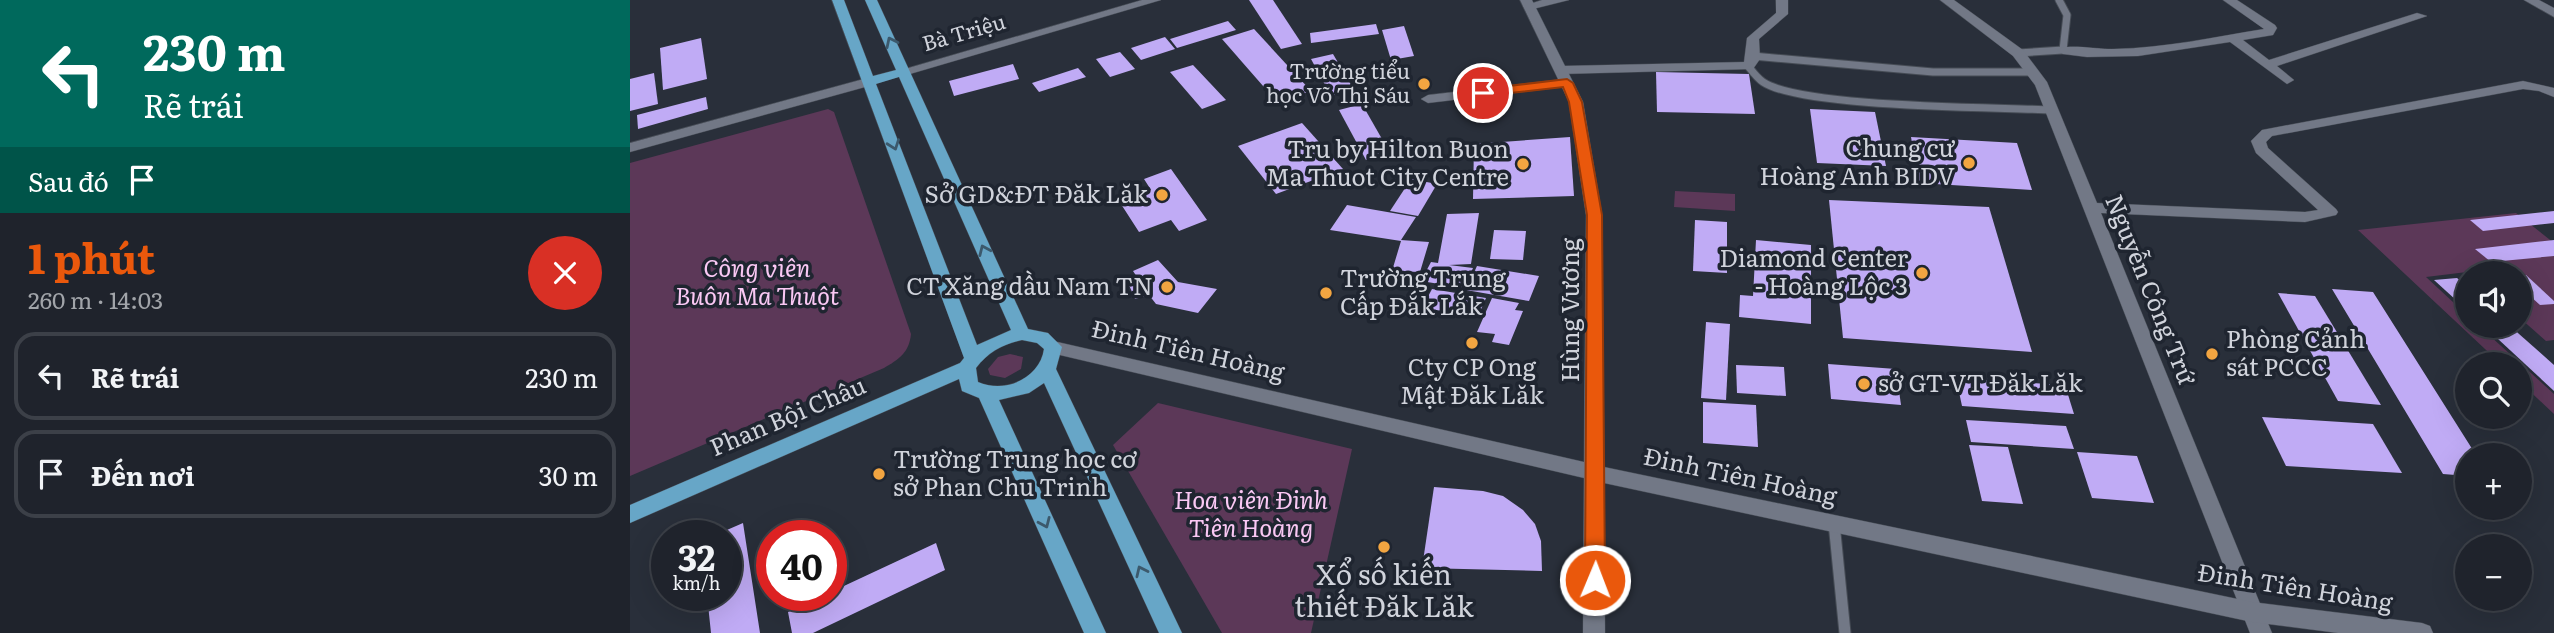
<!DOCTYPE html>
<html lang="vi">
<meta charset="utf-8">
<style>
:root{--surface:#1f232c;--page:#2c2f38;--text:#f1f3f6;--muted:#a1a4a9;--line:#3c4048;--accent:#ea580c}
body{margin:0;font-family:Literata,serif;background:var(--page);color:var(--text);height:100vh;display:flex;flex-direction:column;font-size:26px;white-space:nowrap}
*{box-sizing:border-box;margin:0}
p{font-size:23px;color:var(--muted)}
.icon{flex:none;width:38px;height:38px;fill:none;stroke:currentColor;stroke-width:2;stroke-linecap:round;stroke-linejoin:round}
.map{position:relative;flex:1;overflow:hidden}
.drawer{display:flex;flex-direction:column;background:var(--surface);width:630px}
.drawer>*{flex:none}
.top-card{background:#00695c;color:#fff;overflow:hidden}
.fabs{position:absolute;left:1825px;top:261px;display:grid;gap:14px}
.fabs a{display:grid;place-items:center;width:77px;height:77px;border-radius:50%;background:var(--surface);box-shadow:0 7px 28px #0002,0 0 0 2px var(--line);font-size:35px}
.speed{position:absolute;left:21px;top:520px;display:flex;gap:14px;font-size:35px;font-weight:700;text-align:center}
.speed>*{display:grid;place-content:center;width:91px;height:91px;border-radius:50%;background:var(--surface);box-shadow:0 7px 28px #0002,0 0 0 2px var(--line);line-height:1}
.speed small{font-size:18px;font-weight:400}
.speed .limit{border:10px solid #d22;background:#fff;color:#111}
.pin{position:absolute;display:grid;place-items:center;width:60px;height:60px;color:#fff;margin:-30px;border:4px solid #fff;border-radius:50%;box-shadow:0 2px 7px #0007}
.me{position:absolute;width:77px;margin:-38px;rotate:1deg;stroke-linejoin:round;filter:drop-shadow(0 0 5px #0008)}
.turn{display:flex;align-items:center;gap:24px;height:147px;padding:0 28px;font-size:32px}
.turn .icon{width:91px;height:91px;stroke-width:2.5}
.turn b{display:block;font-size:49px;line-height:60px}
.then{display:flex;align-items:center;height:66px;padding:0 28px;background:#0003;gap:14px;font-size:26px}
.round{display:grid;place-items:center;flex:none;width:74px;height:74px;border-radius:37px;background:var(--page)}
.head{display:flex;align-items:center;justify-content:space-between;height:119px;padding:0 28px}
h1{font-size:42px;font-weight:700;line-height:52px;color:var(--accent)}
ul{padding:0;list-style:none}
li{display:flex;align-items:center;gap:21px;height:88px;margin:0 14px 10px;padding:0 14px;border:4px solid var(--line);border-radius:21px}
li div{flex:1}
li b{display:block;font-size:26px}
li em{font-style:normal}
main{display:flex;flex:1;min-height:0}
.map>svg:first-child{display:block}
.green{fill:#5c3858}
.building{fill:#c0abf5}
.lines{fill:none;stroke-linecap:round;stroke-linejoin:round}
.lane-far1-casing{stroke:#464c55;stroke-width:9}
.lane-casing{stroke:#464c55;stroke-width:13}
.street-casing{stroke:#464c55;stroke-width:1}
.secondary-casing{stroke:#464c55;stroke-width:1}
.primary-casing{stroke:#464c55;stroke-width:1}
.lane-far1{stroke:#727886;stroke-width:7}
.lane{stroke:#727886;stroke-width:11}
.street{fill:#727886;fill-rule:evenodd}
.secondary{fill:#727886;fill-rule:evenodd}
.primary{fill:#67a6c7;fill-rule:evenodd}
.oneway{stroke:#3c596c}
.route{fill:#ea580c;stroke:#983908;stroke-width:2}
.poi-dot{fill:#f2a541;stroke:#1f2530;stroke-width:2.5}
.labels{text-anchor:middle;stroke-width:7;stroke-linejoin:round;paint-order:stroke}
.far-street-label{font-size:21px;fill:#d0d3db;stroke:#1f2530}
.far-poi-label{font-size:21px;fill:#d0d3db;stroke:#1f2530;text-anchor:end}
.poi-label{font-size:24px;fill:#d0d3db;stroke:#1f2530;text-anchor:end}
.park-label{font-size:24px;font-style:italic;fill:#fac8f4;stroke:#1f2530}
.street-label{font-size:24px;fill:#d0d3db;stroke:#1f2530}
.near-poi-label{font-size:28px;fill:#d0d3db;stroke:#1f2530}
</style>
<main>
<section class="drawer">
<div class="top-card">
<div class="turn"><svg class="icon" aria-label="left" viewBox="0 0 24 24"><path d="M17 20v-9H6M10 6l-5 5 5 5"/></svg><div><b>230 m</b>Rẽ trái</div></div>
<div class="then">Sau đó<svg class="icon" aria-label="arrive" viewBox="0 0 24 24"><path d="M6 21V4h12l-3 4 3 4H6"/></svg></div>
</div>
<div class="head"><div><h1>1 phút</h1><p>260 m · 14:03</p></div><a class="round" style="background:#d93025;color:#fff"><svg class="icon" aria-label="close" viewBox="0 0 24 24"><path d="M6 6l12 12M18 6L6 18"/></svg></a></div>
<ul>
<li><svg class="icon" aria-label="left" viewBox="0 0 24 24"><path d="M17 20v-9H6M10 6l-5 5 5 5"/></svg><div><b>Rẽ trái</b></div><em>230 m</em></li>
<li><svg class="icon" aria-label="arrive" viewBox="0 0 24 24"><path d="M6 21V4h12l-3 4 3 4H6"/></svg><div><b>Đến nơi</b></div><em>30 m</em></li>
</ul>
</section>
<div class="map">
<svg width="1924" height="633" viewBox="0 0 1924 633">
<rect width="100%" height="100%" fill="#292f3a"/>
<!-- green -->
<g class="green">
<path d="M198,109L204,112L281,334C279,353 269,359 254,368L0,476V163Z"/>
<path d="M1045,191L1105,194V211L1044,207Z"/>
<path d="M1886,213L1924,243V340L1916,341L1890,318V273L1837,272L1796,277L1837,315L1838,326H1849L1924,394V414L1890,382V364H1871L1728,230Z"/>
<path d="M380,354L393,357L391,369L375,378L360,375L358,369L368,357Z"/>
<path d="M528,403L722,449L681,633H592L483,445Z"/>
</g>
<!-- building -->
<g class="building">
<path d="M619,0H643L672,44L651,49Z"/>
<path d="M598,21L606,30L547,48L540,39Z"/>
<path d="M746,24L749,34L681,43L680,33Z"/>
<path d="M774,26L784,56L761,60L752,30Z"/>
<path d="M624,29L681,91L647,102L592,39Z"/>
<path d="M535,37L545,49L511,60L501,48Z"/>
<path d="M71,38L77,79L33,90L30,48Z"/>
<path d="M490,52L505,69L480,77L466,59Z"/>
<path d="M703,54L724,90L701,96L681,59Z"/>
<path d="M383,64L389,79L324,96L319,81Z"/>
<path d="M563,65L596,100L572,109L540,72Z"/>
<path d="M448,68L456,77L409,92L402,83Z"/>
<path d="M1026,72L1119,74L1125,114L1027,112Z"/>
<path d="M24,73L28,104L0,111V79Z"/>
<path d="M76,97L78,109L8,129L7,115Z"/>
<path d="M732,104L760,153L736,160L709,110Z"/>
<path d="M1180,109L1245,112L1256,166L1187,163Z"/>
<path d="M672,123L713,169L646,194L608,146Z"/>
<path d="M940,137L944,196L843,199L844,144Z"/>
<path d="M1281,137L1387,143L1402,190L1289,183Z"/>
<path d="M541,169L577,220L549,231L541,220L509,232L489,201L521,190L514,179Z"/>
<path d="M781,179L807,184L788,216L760,211Z"/>
<path d="M1199,200L1359,207L1402,352L1213,338Z"/>
<path d="M717,205L786,217L771,240L799,242L790,272L762,271L771,241L700,230Z"/>
<path d="M1924,211V223L1853,231L1840,220Z"/>
<path d="M849,213L841,264L819,265L843,268L834,288L791,281L801,262L808,263L817,214Z"/>
<path d="M1065,220L1097,222V273L1063,271Z"/>
<path d="M864,230L896,231L893,260L860,259Z"/>
<path d="M1126,240L1181,245V324L1109,317L1110,295L1123,296Z"/>
<path d="M1924,240V256L1861,262L1845,249Z"/>
<path d="M528,260L548,282L587,289L568,313L526,304L519,295L505,299L499,285L509,280L503,271Z"/>
<path d="M847,266L909,276L899,301L836,290Z"/>
<path d="M1890,275H1896L1924,301V304L1910,305L1890,287Z"/>
<path d="M1827,278L1838,287V311L1804,280Z"/>
<path d="M802,289L856,298L848,316L792,308Z"/>
<path d="M1702,289L1743,292L1846,455H1838V476L1813,474Z"/>
<path d="M1648,293L1685,296L1751,405L1708,401Z"/>
<path d="M862,298L889,303L885,310L893,311L879,345L862,342L865,334L847,332Z"/>
<path d="M1076,322L1100,324L1096,400L1071,398Z"/>
<path d="M1854,326H1880L1924,365V391Z"/>
<path d="M1198,364L1266,369L1271,405L1201,399Z"/>
<path d="M1106,365L1154,367L1156,396L1107,393Z"/>
<path d="M1326,378L1435,385L1444,414L1332,406Z"/>
<path d="M1073,402L1126,405L1128,447L1073,443Z"/>
<path d="M1632,417L1743,424L1772,473L1656,466Z"/>
<path d="M1336,420L1436,426L1444,449L1341,442Z"/>
<path d="M1339,445L1378,447L1393,504L1352,501Z"/>
<path d="M1447,452L1507,456L1524,503L1462,498Z"/>
<path d="M804,487L853,491L873,496L893,510L905,524L911,541L912,571L792,568Z"/>
<path d="M113,523L130,633H81L77,595H96V536H83Z"/>
<path d="M306,543L315,570L183,633H162L158,612L201,595V592Z"/>
</g>
<g class="lines">
<defs>
<g id="lane-far1">
<path d="M1388,53L1433,50L1437,15L1429,0"/>
<path d="M1123,56L1303,72H1403"/>
<path d="M1118,66C1122,71 1127,78 1133,82C1172,108 1366,107 1422,110"/>
</g>
<path id="lane" d="M1204,523L1215,633"/>
<g id="street">
<path d="M512,0H531L280,74L275,75L268,71Z"/>
<path d="M912,0H939L899,10L893,6Z"/>
<path d="M1146,0H1158V14L1129,39L1130,59L1123,69L931,74L924,70L931,66L1114,62L1117,38L1146,13Z"/>
<path d="M1310,0H1324L1393,50L1417,82L1467,203L1675,212L1688,210L1626,153L1621,141L1632,130L1893,81L1924,88V97L1909,91L1893,89L1642,136L1636,142L1638,148L1706,209L1708,212L1706,215L1675,222L1471,213L1642,633H1620L1405,85L1383,56Z"/>
<path d="M1593,0H1607L1645,25L1647,28L1643,35L1613,40L1639,60L1787,13L1797,16L1647,66L1664,80L1657,84L1600,42L1508,56L1457,57L1433,54L1427,50C1435,43 1471,50 1484,49C1535,48 1585,37 1634,29Z"/>
<path d="M1894,0H1909L1924,8V17Z"/>
<path d="M241,77L246,78V84L0,152V143Z"/>
<path d="M937,79L944,83L942,86L798,103L791,99L798,95Z"/>
</g>
<path id="secondary" d="M890,0H902L953,102L972,215L974,467L1622,602L1792,623L1800,626L1803,633H1708L1622,622L974,483L975,633H953L954,478L417,352L414,347L423,341L954,462L956,215L939,102Z"/>
<path id="primary" d="M202,0H214L243,76L266,70L235,0H247L398,329L418,333L432,347L426,369L552,633H529L414,383L399,393L369,400L476,633H454L349,398L332,391L329,379L0,523V505L330,363L334,358ZM269,77L381,330L347,345L246,84ZM392,340L407,343L414,349C410,378 375,394 348,382L346,368C358,352 373,344 392,340Z"/>
</defs>
<!-- lane-far1 casing -->
<use href="#lane-far1" class="lane-far1-casing"/>
<!-- lane casing -->
<use href="#lane" class="lane-casing"/>
<!-- street casing -->
<use href="#street" class="street-casing"/>
<!-- secondary casing -->
<use href="#secondary" class="secondary-casing"/>
<!-- primary casing -->
<use href="#primary" class="primary-casing"/>
<!-- lane-far1 -->
<use href="#lane-far1" class="lane-far1"/>
<!-- lane -->
<use href="#lane" class="lane"/>
<!-- street -->
<use href="#street" class="street"/>
<!-- secondary -->
<use href="#secondary" class="secondary"/>
<!-- primary -->
<use href="#primary" class="primary"/>
</g>
<!-- one-way arrows -->
<defs><path id="oneway-chevron" d="M-2-3.5L2.5 0L-2 3.5" fill="none" stroke-width="1.6" stroke-linecap="round" stroke-linejoin="round" transform="scale(1.75)"/></defs>
<g class="oneway">
<use href="#oneway-chevron" transform="translate(261 42) rotate(-116)"/>
<use href="#oneway-chevron" transform="translate(264 145) rotate(70)"/>
<use href="#oneway-chevron" transform="translate(354 250) rotate(-114)"/>
<use href="#oneway-chevron" transform="translate(415 523) rotate(66)"/>
<use href="#oneway-chevron" transform="translate(511 571) rotate(-115)"/>
</g>
<!-- route -->
<path class="route" d="M937,79L943,83L952,102L972,215L975,580L972,586L965,588L958,586L955,580L957,215L939,102L933,87L853,96L847,93L853,89Z"/>
<!-- markers -->
<g class="poi-dot">
<circle cx="794" cy="84" r="7"/>
<circle cx="1339" cy="163" r="7"/>
<circle cx="893" cy="164" r="7"/>
<circle cx="532" cy="195" r="7"/>
<circle cx="1292" cy="273" r="7"/>
<circle cx="537" cy="287" r="7"/>
<circle cx="696" cy="293" r="7"/>
<circle cx="842" cy="343" r="7"/>
<circle cx="1582" cy="354" r="7"/>
<circle cx="1234" cy="384" r="7"/>
<circle cx="249" cy="474" r="7"/>
<circle cx="754" cy="547" r="7"/>
</g>
<g class="labels">
<!-- far-street labels -->
<g class="far-street-label">
<text transform="translate(334 33) rotate(-16)" y="7">Bà Triệu</text>
</g>
<!-- far-poi labels -->
<g class="far-poi-label">
<text x="780" y="79">Trường tiểu<tspan x="780" dy="24">học Võ Thị Sáu</tspan></text>
</g>
<!-- poi labels -->
<g class="poi-label">
<text x="1325" y="157">Chung cư<tspan x="1325" dy="28">Hoàng Anh BIDV</tspan></text>
<text x="879" y="158">Tru by Hilton Buon<tspan x="879" dy="28">Ma Thuot City Centre</tspan></text>
<text x="518" y="203">Sở GD&amp;ĐT Đăk Lăk</text>
<text x="1278" y="267">Diamond Center<tspan x="1278" dy="28">- Hoàng Lộc 3</tspan></text>
<text x="710" y="287" text-anchor="start">Trường Trung<tspan x="710" dy="28">Cấp Đắk Lắk</tspan></text>
<text x="523" y="295">CT Xăng dầu Nam TN</text>
<text x="1596" y="348" text-anchor="start">Phòng Cảnh<tspan x="1596" dy="28">sát PCCC</tspan></text>
<text x="842" y="376" text-anchor="middle">Cty CP Ong<tspan x="842" dy="28">Mật Đăk Lăk</tspan></text>
<text x="1248" y="392" text-anchor="start">sở GT-VT Đăk Lăk</text>
<text x="263" y="468" text-anchor="start">Trường Trung học cơ<tspan x="263" dy="28">sở Phan Chu Trinh</tspan></text>
</g>
<!-- park labels -->
<g class="park-label">
<text x="127" y="277">Công viên<tspan x="127" dy="28">Buôn Ma Thuột</tspan></text>
<text x="621" y="509">Hoa viên Đinh<tspan x="621" dy="28">Tiên Hoàng</tspan></text>
</g>
<!-- street labels -->
<g class="street-label">
<text transform="translate(1520 290) rotate(68)" y="8">Nguyễn Công Trứ</text>
<text transform="translate(941 310) rotate(-90)" y="8">Hùng Vương</text>
<text transform="translate(558 351) rotate(13)" y="8">Đinh Tiên Hoàng</text>
<text transform="translate(158 417) rotate(-23)" y="8">Phan Bội Châu</text>
<text transform="translate(1110 477) rotate(12)" y="8">Đinh Tiên Hoàng</text>
<text transform="translate(1665 588) rotate(9)" y="8">Đinh Tiên Hoàng</text>
</g>
<!-- near-poi labels -->
<g class="near-poi-label">
<text x="754" y="585">Xổ số kiến<tspan x="754" dy="32">thiết Đăk Lăk</tspan></text>
</g>
</g>
</svg>
<div class="fabs">
<a><svg class="icon" aria-label="sound" viewBox="0 0 24 24"><path d="M4 9h4l5-4v14l-5-4H4zM17 9q2 3 0 6"/></svg></a>
<a><svg class="icon" aria-label="search" viewBox="0 0 24 24"><circle cx="10" cy="10" r="6"/><path d="M15 15l6 6"/></svg></a>
<a>+</a>
<a>−</a>
</div>
<div class="speed"><div>32<small>km/h</small></div><div class="limit">40</div></div>
<div class="pin" style="left:853px;top:93px;background:#d93025"><svg class="icon" aria-label="arrive" viewBox="0 0 24 24"><path d="M6 21V4h12l-3 4 3 4H6"/></svg></div>
<svg class="me" style="left:965px;top:580px" viewBox="-20 -20 40 40"><circle r="17" fill="#ea580c" stroke="#fff" stroke-width="3"/><path d="M0-11L8 9 0 5-8 9z" fill="#fff"/></svg>
</div>
</main>
